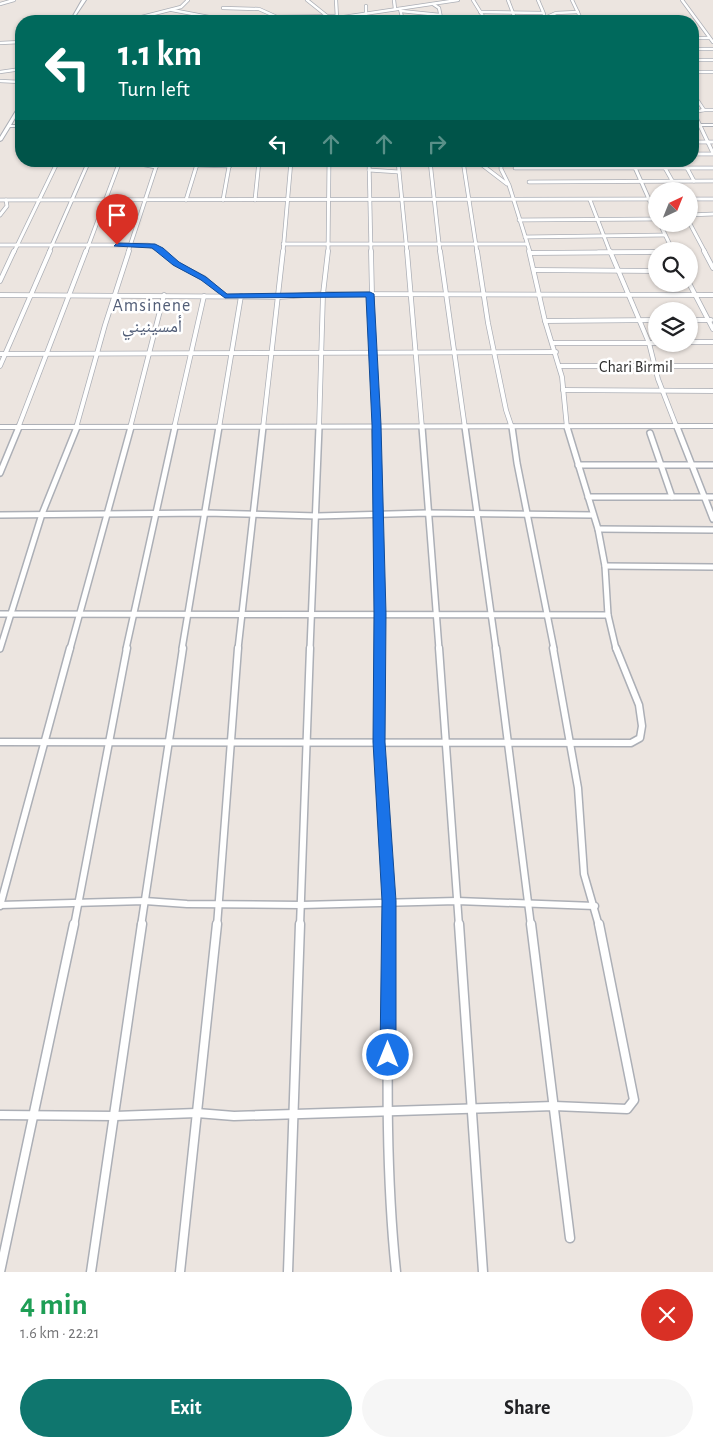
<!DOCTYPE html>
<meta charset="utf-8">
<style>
:root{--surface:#fff;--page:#f6f6f6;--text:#202124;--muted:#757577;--accent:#0f766e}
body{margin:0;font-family:"Alegreya Sans","Noto Naskh Arabic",sans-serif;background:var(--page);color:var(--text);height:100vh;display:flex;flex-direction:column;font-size:19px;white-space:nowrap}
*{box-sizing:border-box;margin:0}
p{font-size:16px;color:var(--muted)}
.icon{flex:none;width:28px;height:28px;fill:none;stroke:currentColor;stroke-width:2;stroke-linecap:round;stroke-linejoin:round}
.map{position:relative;height:1272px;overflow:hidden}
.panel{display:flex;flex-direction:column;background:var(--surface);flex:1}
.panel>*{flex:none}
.guide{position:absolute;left:15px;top:15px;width:684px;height:152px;border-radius:20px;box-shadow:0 1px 4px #0004;background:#00695c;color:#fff;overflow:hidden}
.needle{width:32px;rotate:43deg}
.tools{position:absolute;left:648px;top:182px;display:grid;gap:10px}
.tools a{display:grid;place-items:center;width:50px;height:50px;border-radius:50%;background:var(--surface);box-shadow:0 1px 4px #0004;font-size:25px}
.pin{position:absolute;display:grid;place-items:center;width:42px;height:42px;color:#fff;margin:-51px -21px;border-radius:50% 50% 50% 0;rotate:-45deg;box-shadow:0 0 5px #0007}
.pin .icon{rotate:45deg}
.me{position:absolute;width:55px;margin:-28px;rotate:0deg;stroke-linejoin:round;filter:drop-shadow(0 0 4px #0008)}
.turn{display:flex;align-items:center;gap:18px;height:105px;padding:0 20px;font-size:22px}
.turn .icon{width:65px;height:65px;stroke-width:2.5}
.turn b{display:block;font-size:35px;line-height:42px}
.lanes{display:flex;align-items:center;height:48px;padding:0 20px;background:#0003;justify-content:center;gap:25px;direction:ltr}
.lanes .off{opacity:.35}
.round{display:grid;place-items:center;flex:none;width:52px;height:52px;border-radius:26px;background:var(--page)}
.head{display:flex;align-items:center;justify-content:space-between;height:85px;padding:0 20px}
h1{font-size:30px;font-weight:700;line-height:38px;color:#1e9e55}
.cta{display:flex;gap:10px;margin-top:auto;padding:10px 20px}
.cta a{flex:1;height:58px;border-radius:30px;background:var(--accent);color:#fff;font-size:20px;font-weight:700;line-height:58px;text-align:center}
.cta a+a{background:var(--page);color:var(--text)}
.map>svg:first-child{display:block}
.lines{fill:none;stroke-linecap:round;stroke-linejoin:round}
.street-far5-casing{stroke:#acafb6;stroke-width:4}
.street-far4-casing{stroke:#acafb6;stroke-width:4.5}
.street-far3-casing{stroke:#acafb6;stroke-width:5.5}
.street-far2-casing{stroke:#acafb6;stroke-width:8}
.street-far1-casing{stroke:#acafb6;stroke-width:9}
.street-casing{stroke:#acafb6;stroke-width:11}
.secondary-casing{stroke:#acafb6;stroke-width:2}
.street-far5{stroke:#fff;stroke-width:2.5}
.street-far4{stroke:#fff;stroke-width:3}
.street-far3{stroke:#fff;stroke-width:4}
.street-far2{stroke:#fff;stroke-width:5}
.street-far1{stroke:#fff;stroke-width:6}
.street{stroke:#fff;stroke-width:8}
.secondary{fill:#fff;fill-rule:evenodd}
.route{fill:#1a73e8;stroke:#114b97}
.labels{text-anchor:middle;stroke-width:5;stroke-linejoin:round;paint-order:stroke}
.far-street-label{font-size:16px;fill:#2c2c2c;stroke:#fff}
.far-neighbourhood-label{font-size:18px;letter-spacing:1px;fill:#515d77;stroke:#fff}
</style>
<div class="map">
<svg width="713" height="1272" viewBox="0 0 713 1272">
<rect width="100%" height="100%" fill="#ece5e0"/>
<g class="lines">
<defs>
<g id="street-far5">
<path d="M307,0L327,16"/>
<path d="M336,0L337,18"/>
<path d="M394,0L395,9"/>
<path d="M473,0L486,21"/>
<path d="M508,0L516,21"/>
<path d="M538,0L544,14"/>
<path d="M572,0L582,21"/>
<path d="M682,0L713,42"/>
<path d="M0,4L14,0"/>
<path d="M433,4L439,8L441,18L449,21"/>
<path d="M366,6V14"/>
<path d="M223,8L259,9L279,18"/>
<path d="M400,9L403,21"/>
<path d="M172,10L214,18L337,16"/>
<path d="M401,11L440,15"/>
<path d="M480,12L543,13"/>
<path d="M337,18L458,0"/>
<path d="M356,18L381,21"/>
<path d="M545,18L556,13L578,12"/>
<path d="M126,21L181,7L188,0"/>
<path d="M692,38H709"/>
<path d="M0,43L21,42"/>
<path d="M692,49H713"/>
<path d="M692,60H713"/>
<path d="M0,72L21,69"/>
<path d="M692,72H713"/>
<path d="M0,81L21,82"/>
<path d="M692,92L704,110L694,112"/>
<path d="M702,110H713"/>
</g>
<g id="street-far4">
<path d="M693,111L713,153"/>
<path d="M692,142H713"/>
<path d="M692,154H713"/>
<path d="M369,161L371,252"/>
<path d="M398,161L407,252"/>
<path d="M430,161L440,252"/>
<path d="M463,161L477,252"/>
<path d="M477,161L507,184"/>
<path d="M501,161V169L509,185L530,252"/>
<path d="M632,161L656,215"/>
<path d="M89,162L135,163L156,167"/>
<path d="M249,162H463"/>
<path d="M158,163L192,162"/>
<path d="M197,165L230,166"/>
<path d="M515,168H713"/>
<path d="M665,168L678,191"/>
<path d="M687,168L694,181"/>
<path d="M369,170L399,172"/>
<path d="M529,182L713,181"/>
<path d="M689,199H713"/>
<path d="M0,200L656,199"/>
<path d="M186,200L198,161"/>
<path d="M223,200L230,161"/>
<path d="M255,200L259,161"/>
<path d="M590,200L610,252"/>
<path d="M0,215L7,206L6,200"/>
<path d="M689,215L713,214"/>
<path d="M519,220L656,219"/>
<path d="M689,222L705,252"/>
<path d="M660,224L673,251"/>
<path d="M525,237L665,235"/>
<path d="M283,244H527"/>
<path d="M0,245H148L163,252"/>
<path d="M14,252L58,161"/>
<path d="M49,252L89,161"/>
<path d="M86,252L120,161"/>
<path d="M128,252L158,161"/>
<path d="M283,252L291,161"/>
<path d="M328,252L329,161"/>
<path d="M598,252H656"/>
</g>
<g id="street-far3">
<path d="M161,251L176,264L204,278L225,296"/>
<path d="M371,251L375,428"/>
<path d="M407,251L422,428"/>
<path d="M440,251L465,428"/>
<path d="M477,251L488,323L506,410L512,428"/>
<path d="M529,251L545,321L562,377L567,428"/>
<path d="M610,251L649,343L658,379L677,428"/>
<path d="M704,251L713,268"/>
<path d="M530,253L656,252"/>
<path d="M535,270L656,271"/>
<path d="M0,281L14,251"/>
<path d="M689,283L713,329"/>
<path d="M0,295L279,297L323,294L328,251"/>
<path d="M689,320H711"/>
<path d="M545,321L656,320"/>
<path d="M689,342H713"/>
<path d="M553,343H656"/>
<path d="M0,354L556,352"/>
<path d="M0,366L50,251"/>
<path d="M559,366H713"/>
<path d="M563,390L713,391"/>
<path d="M18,428L86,251"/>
<path d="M76,428L105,325L129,251"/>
<path d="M130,428L164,295"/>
<path d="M174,428L204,296"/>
<path d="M219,428L241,296"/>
<path d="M263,428L283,251"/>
<path d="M319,428L323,294L713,295"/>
</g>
<g id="street-far2">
<path d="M375,427L380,649"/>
<path d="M422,427L439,649"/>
<path d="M465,427L496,649"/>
<path d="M512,427L517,463L554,649"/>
<path d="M677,427L713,519"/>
<path d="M650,433L672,497"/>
<path d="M578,465H713"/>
<path d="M0,473L19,427"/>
<path d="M588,497H713"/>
<path d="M0,515L206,513L317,516L427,513L593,515"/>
<path d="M598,529L713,530"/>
<path d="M605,566L713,567"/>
<path d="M0,614L608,615L605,566L598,529L567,427"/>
<path d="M608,615L616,649"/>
<path d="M0,649L42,514L77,427"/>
<path d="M70,649L131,427"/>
<path d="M126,649L175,427"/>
<path d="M182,649L219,427"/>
<path d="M238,649L263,427"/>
<path d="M310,649L319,427"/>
</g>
<g id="street-far1">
<path d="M380,648L379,742L389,926"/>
<path d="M439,648L459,926"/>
<path d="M496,648L531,926"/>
<path d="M553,648L578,788L584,874L599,926"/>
<path d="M0,742L631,743L640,738L642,726L639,705L616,648"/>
<path d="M0,905L145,901L187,904L301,905L457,901L595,906"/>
<path d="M0,906L70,648"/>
<path d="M74,926L127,648"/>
<path d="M141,926L183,648"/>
<path d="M217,926L238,648"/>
<path d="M300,926L310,648"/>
</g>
<g id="street">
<path d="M389,924C388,1040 384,1156 396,1272"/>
<path d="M459,924L483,1272"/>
<path d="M531,924L570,1238"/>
<path d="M0,1115L115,1116L197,1113L234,1116L554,1106L627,1109L634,1100L599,924"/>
<path d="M0,1272L74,924"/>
<path d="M91,1272L142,924"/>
<path d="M180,1272L217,924"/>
<path d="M288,1272L300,924"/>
</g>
<g id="secondary">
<path d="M82,0H86L72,21H70Z"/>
<path d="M20,104H21V108L11,125H21V127H10L2,140L0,141V137Z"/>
<rect x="692" y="124" width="21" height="2"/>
<path d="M713,424V428L0,429V425Z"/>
</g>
</defs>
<!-- street-far5 casing -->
<use href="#street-far5" class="street-far5-casing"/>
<!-- street-far4 casing -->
<use href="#street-far4" class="street-far4-casing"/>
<!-- street-far3 casing -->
<use href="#street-far3" class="street-far3-casing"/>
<!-- street-far2 casing -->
<use href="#street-far2" class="street-far2-casing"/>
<!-- street-far1 casing -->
<use href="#street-far1" class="street-far1-casing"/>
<!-- street casing -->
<use href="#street" class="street-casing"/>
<!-- secondary casing -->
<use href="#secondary" class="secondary-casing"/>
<!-- street-far5 -->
<use href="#street-far5" class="street-far5"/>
<!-- street-far4 -->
<use href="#street-far4" class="street-far4"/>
<!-- street-far3 -->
<use href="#street-far3" class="street-far3"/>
<!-- street-far2 -->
<use href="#street-far2" class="street-far2"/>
<!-- street-far1 -->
<use href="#street-far1" class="street-far1"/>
<!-- street -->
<use href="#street" class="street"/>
<!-- secondary -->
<use href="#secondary" class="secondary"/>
</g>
<!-- route -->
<path class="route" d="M117,243L155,244L163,248L179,262L206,277L227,294L370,292L374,294L381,425L386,614L385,742L396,901V1055L393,1060L388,1063L382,1060L380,1055L382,901L373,742L374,614L372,425L366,297L225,298L201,280L173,265L152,248L114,246Z"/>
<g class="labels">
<!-- far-street labels -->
<g class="far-street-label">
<text x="636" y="372">Chari Birmil</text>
</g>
<!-- far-neighbourhood labels -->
<g class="far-neighbourhood-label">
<text x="152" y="311">Amsinene<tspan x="152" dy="21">أمسينيني</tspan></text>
</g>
</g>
</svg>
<div class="tools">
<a><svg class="needle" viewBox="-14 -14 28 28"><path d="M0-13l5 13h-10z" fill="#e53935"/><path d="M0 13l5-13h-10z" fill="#757577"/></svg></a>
<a><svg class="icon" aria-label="search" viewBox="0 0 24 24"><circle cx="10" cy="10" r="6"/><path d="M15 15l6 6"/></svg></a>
<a><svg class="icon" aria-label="layers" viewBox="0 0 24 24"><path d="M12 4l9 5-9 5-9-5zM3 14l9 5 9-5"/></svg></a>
</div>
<div class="pin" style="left:117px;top:245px;background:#d93025"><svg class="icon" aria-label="arrive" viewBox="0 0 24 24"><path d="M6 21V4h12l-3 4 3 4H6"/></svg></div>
<svg class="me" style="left:388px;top:1055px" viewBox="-20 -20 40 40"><circle r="17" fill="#1a73e8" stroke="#fff" stroke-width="3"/><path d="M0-11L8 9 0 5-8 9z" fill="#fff"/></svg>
<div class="guide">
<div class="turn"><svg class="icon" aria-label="left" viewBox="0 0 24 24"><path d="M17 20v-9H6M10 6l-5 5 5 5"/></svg><div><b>1.1 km</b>Turn left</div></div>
<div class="lanes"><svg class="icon" aria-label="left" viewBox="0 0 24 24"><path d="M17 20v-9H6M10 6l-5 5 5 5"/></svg><svg class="icon off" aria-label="ahead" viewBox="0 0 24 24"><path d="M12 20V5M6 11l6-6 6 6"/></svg><svg class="icon off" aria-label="ahead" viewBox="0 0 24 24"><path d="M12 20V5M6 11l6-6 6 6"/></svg><svg class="icon off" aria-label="right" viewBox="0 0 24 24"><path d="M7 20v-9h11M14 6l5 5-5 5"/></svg></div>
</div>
</div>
<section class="panel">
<div class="head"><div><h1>4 min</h1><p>1.6 km · 22:21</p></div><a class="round" style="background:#d93025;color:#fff"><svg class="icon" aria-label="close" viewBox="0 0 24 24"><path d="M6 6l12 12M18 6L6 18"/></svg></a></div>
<div class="cta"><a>Exit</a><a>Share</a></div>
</section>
